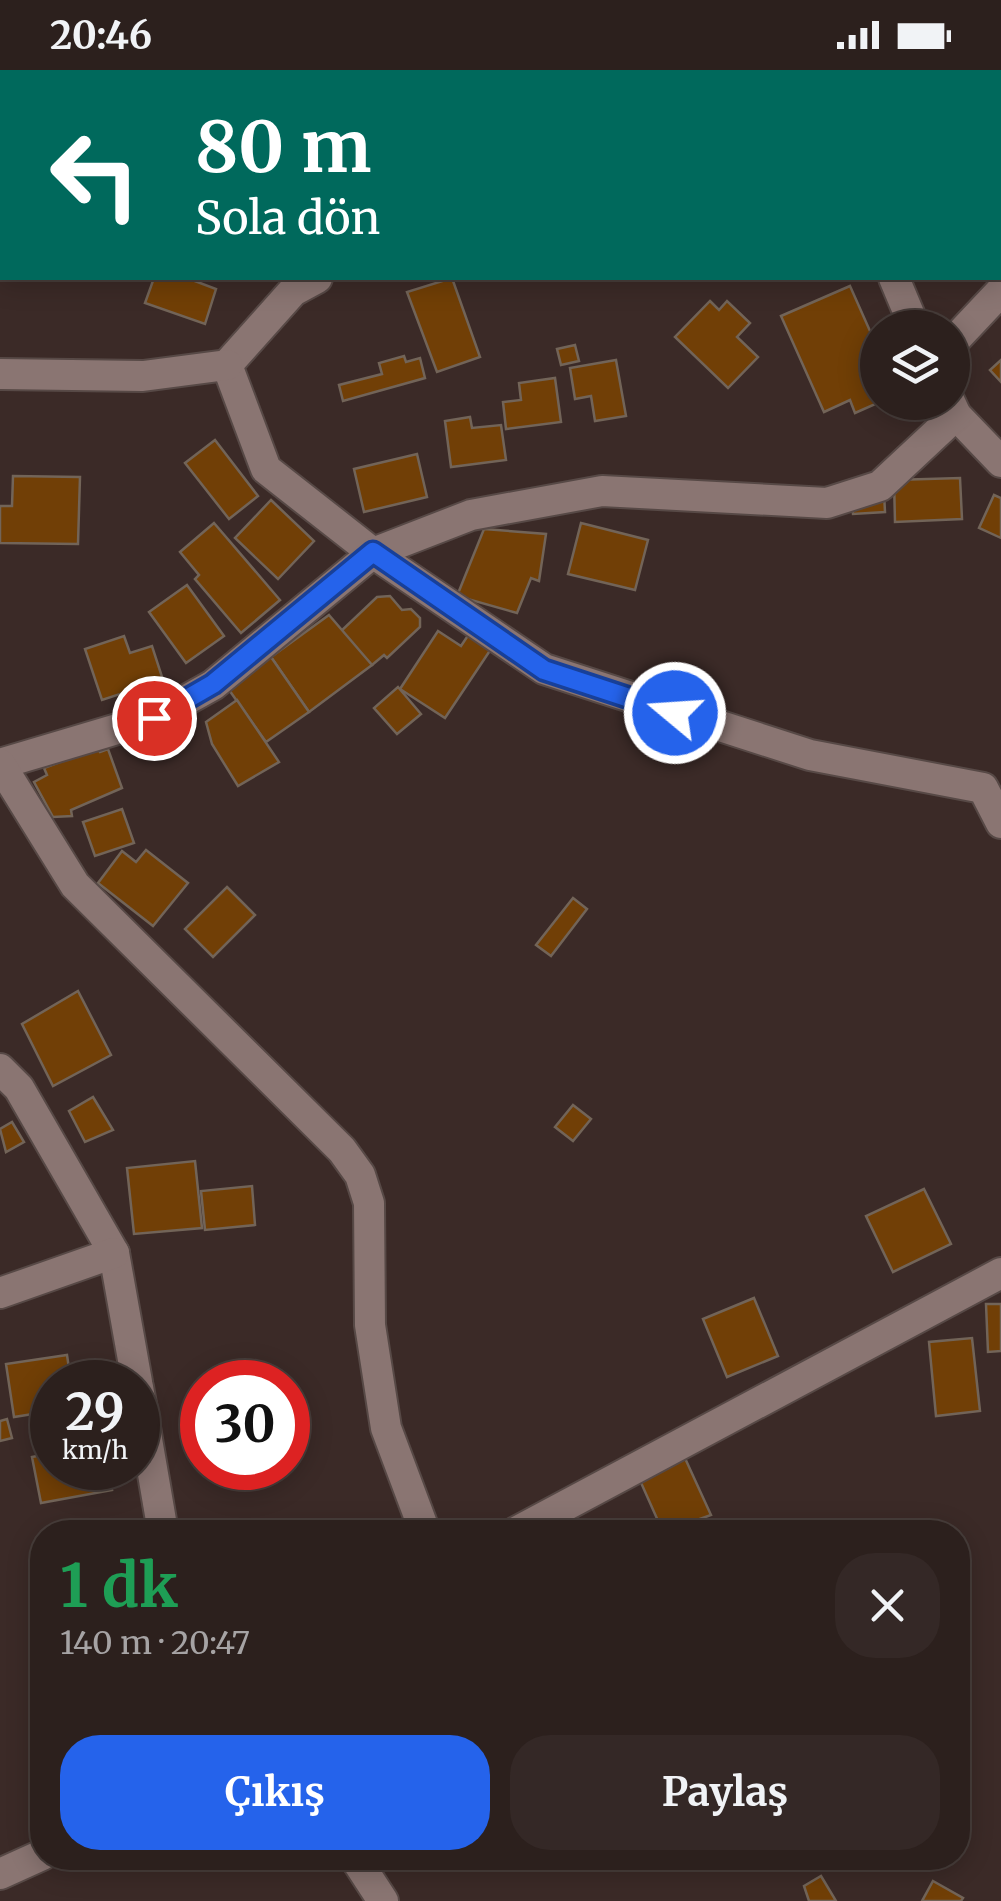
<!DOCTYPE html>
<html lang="tr">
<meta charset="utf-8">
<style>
:root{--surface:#2c201d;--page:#342826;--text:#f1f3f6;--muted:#a6a3a4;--line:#483e3b;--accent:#2563eb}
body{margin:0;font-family:Merriweather,serif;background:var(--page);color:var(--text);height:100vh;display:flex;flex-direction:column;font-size:38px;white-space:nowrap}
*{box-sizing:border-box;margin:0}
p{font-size:32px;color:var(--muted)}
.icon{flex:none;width:55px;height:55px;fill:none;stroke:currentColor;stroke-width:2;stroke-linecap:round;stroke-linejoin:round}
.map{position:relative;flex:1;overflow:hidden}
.details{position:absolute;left:30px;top:1450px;width:940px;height:350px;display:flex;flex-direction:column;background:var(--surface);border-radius:40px;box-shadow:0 5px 25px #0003,0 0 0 2px var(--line)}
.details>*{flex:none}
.top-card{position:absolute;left:0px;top:0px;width:1002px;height:210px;box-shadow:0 5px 25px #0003,0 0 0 2px var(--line);background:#00695c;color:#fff;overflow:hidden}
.buttons{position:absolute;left:860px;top:240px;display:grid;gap:20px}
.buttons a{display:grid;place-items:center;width:110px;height:110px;border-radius:50%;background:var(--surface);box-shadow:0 5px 25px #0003,0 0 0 2px var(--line);font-size:50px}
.speed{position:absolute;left:30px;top:1290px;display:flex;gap:20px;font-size:50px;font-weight:700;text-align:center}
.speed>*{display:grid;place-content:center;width:130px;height:130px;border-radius:50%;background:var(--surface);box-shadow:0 5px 25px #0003,0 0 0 2px var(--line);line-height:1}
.speed small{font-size:25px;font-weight:400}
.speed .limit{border:15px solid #d22;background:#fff;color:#111}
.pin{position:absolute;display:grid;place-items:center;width:85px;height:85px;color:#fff;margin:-42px;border:5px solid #fff;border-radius:50%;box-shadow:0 2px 10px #0007}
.me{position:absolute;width:110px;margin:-55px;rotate:288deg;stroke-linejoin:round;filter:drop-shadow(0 0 8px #0008)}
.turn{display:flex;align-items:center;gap:35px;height:210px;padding:0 30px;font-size:45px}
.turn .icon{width:130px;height:130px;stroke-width:2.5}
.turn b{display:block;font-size:70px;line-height:85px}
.round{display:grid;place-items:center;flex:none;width:105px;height:105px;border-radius:40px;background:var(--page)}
.summary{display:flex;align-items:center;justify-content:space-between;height:170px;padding:0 30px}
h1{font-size:60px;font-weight:700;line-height:75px;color:#1e9e55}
.cta{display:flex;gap:20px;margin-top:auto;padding:20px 30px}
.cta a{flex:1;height:115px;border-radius:40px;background:var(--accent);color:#fff;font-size:40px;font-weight:700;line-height:115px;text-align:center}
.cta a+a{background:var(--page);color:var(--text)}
.status{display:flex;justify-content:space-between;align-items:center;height:70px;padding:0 50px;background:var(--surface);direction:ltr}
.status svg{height:28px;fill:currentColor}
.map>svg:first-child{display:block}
.building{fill:#713f06;stroke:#726458;stroke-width:2.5}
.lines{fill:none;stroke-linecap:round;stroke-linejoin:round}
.minor-casing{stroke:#574946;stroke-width:34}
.minor{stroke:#8a7572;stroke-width:30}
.route-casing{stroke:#184099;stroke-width:25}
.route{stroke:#2563eb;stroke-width:18}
</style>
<div class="status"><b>20:46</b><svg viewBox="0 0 49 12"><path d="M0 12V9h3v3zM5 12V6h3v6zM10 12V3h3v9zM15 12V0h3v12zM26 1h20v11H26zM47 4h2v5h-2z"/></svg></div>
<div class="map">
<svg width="1001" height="1831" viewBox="0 0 1001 1831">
<rect width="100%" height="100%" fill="#3b2a27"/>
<!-- building -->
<g class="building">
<path d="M332,0H426L329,2Z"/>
<path d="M527,0H590V2H528Z"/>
<path d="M661,0H701L702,2H661Z"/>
<path d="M154,208H187L216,219L205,254L145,233Z"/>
<path d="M452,208L480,287L437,302L407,222Z"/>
<path d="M850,216L878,279L880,332L855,343L850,330L824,342L781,246Z"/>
<path d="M710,231L719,240L727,231L750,253L737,267L758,287L728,318L675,267Z"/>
<path d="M575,275L579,291L561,295L557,279Z"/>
<path d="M404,286L406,292L420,288L425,308L343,331L339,315L382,304L379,293Z"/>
<path d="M616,290L626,346L595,351L591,326L575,329L570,298Z"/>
<path d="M1001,290V312L990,300Z"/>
<path d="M555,308L561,352L506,359L503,332L521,330L519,313Z"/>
<path d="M470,347L472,358L501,355L506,390L451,397L445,351Z"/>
<path d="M215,370L258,426L229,449L185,393Z"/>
<path d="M417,384L427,427L364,442L354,399Z"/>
<path d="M13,406L80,407L78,474L0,473V436H12Z"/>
<path d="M960,408L962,449L895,452L894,410Z"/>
<path d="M884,423L885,442L853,444L851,426Z"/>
<path d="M994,425L1001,428V468L979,458Z"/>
<path d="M271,430L314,471L278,509L235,468Z"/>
<path d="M214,453L280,530L241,563L195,509L199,505L180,482Z"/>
<path d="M581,453L648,470L635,520L568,504Z"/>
<path d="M484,459L546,464L539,511L531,508L517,543L457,526Z"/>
<path d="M187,515L224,566L186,593L149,542Z"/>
<path d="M390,526L402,540L411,539L420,548V557L387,588L384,585L372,595L340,562L377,527Z"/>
<path d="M329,545L372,595L309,642L271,587Z"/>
<path d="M438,561L461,576L469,564L491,579L445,648L400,619Z"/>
<path d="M124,566L130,583L152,576L163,610L102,630L85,579Z"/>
<path d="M271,587L309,642L266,672L227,617Z"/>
<path d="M398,617L421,644L397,664L374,638Z"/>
<path d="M237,630L279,692L238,716L212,674L206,652Z"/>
<path d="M97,678L100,682L108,679L122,718L71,740L72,746L53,747L34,712L47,705L44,698Z"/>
<path d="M122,739L134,773L95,786L83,752Z"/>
<path d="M146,780L188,813L153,856L98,813L122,781L136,792Z"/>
<path d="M227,817L255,845L213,887L185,859Z"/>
<path d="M573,828L587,839L551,886L536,875Z"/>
<path d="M78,921L111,985L53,1016L22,954Z"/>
<path d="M93,1027L113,1060L85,1072L69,1041Z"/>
<path d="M573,1035L591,1049L573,1071L555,1057Z"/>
<path d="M12,1052L24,1072L6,1082L0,1059Z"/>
<path d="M195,1091L202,1158L134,1164L127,1098Z"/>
<path d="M252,1116L255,1155L205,1160L201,1121Z"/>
<path d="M924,1119L951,1174L893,1202L866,1146Z"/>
<path d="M754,1228L778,1286L727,1307L703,1249Z"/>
<path d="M986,1234H1001V1281L988,1282Z"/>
<path d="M972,1268L980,1341L936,1346L929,1272Z"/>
<path d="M67,1285L71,1312H52V1341L14,1347L6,1294Z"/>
<path d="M7,1349L12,1368L0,1371V1351Z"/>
<path d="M52,1383V1398H107L112,1420L41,1433L32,1387Z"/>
<path d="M684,1386L711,1445L663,1462L638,1406Z"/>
<path d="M821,1806L836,1831H809L804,1816Z"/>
<path d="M933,1811L963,1828L961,1831H922Z"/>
</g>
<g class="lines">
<defs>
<g id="minor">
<path d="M820,2L825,0"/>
<path d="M891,2V0"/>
<path d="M317,208L293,221L227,295L266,399L373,483L544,599L810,685L983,718L1001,753"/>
<path d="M894,208L915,258"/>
<path d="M952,273L1001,221"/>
<path d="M0,304L143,306L227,295"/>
<path d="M950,332L956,345L1001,392"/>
<path d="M0,694L154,648L213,615L373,483L471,445L602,421L827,433L880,416L956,345"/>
<path d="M0,694L75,815L342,1080L360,1105L369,1133L370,1255L386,1358L425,1462"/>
<path d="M0,999L19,1018L114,1183L137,1312"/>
<path d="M0,1223L114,1183"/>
<path d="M138,1317L163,1462"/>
<path d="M516,1462L1001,1203"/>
<path d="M355,1788L383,1831"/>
<path d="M0,1804L42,1785"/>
</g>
</defs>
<!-- minor casing -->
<use href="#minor" class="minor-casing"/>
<!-- minor -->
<use href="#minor" class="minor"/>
</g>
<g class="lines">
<defs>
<path id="route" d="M154,648L213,614L373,482L544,600L675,643"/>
</defs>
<!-- route casing -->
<use href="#route" class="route-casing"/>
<!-- route -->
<use href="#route" class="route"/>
</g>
</svg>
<div class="buttons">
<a><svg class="icon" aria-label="layers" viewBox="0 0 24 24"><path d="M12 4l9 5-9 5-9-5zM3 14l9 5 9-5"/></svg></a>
</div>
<div class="speed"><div>29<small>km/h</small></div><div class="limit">30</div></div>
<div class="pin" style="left:154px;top:648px;background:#d93025"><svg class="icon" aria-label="arrive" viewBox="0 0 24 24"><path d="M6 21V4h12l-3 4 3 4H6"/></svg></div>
<svg class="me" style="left:675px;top:643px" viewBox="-20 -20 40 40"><circle r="17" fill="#2563eb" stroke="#fff" stroke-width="3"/><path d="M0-11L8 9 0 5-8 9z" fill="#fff"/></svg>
<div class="top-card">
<div class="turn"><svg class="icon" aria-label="left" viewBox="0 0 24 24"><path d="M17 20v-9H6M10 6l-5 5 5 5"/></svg><div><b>80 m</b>Sola dön</div></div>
</div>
<section class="details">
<div class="summary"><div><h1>1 dk</h1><p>140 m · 20:47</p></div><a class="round"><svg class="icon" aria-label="close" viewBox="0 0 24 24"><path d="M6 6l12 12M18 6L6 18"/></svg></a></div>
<div class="cta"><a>Çıkış</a><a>Paylaş</a></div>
</section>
</div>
